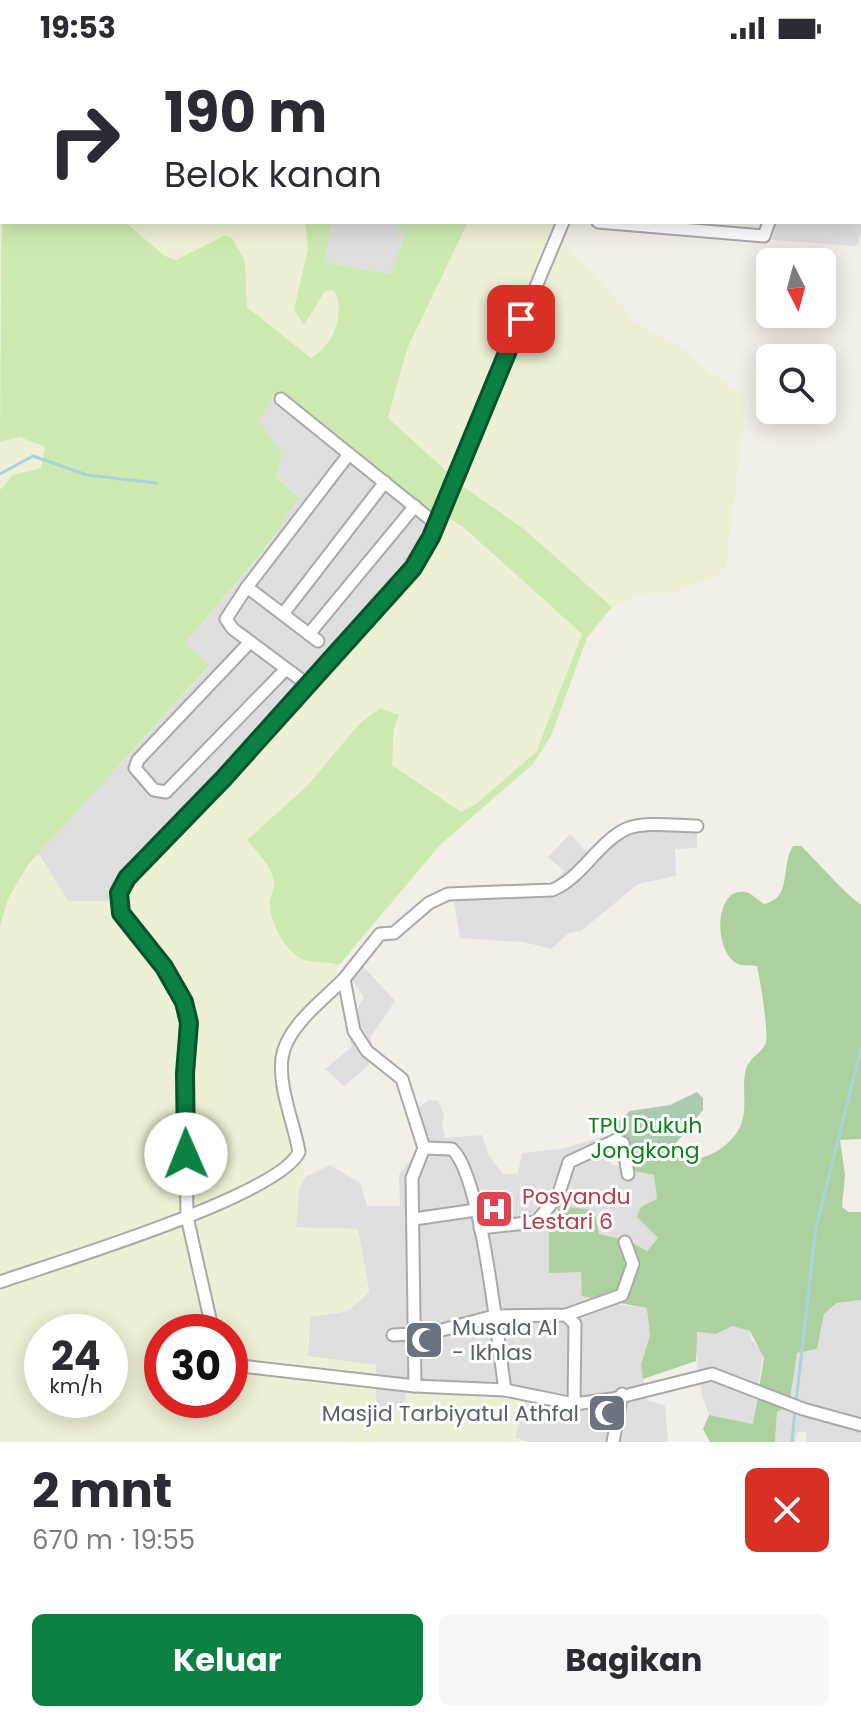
<!DOCTYPE html>
<html lang="id">
<meta charset="utf-8">
<style>
:root{--surface:#fff;--page:#f7f7f7;--text:#2b2b33;--muted:#7c7c81;--accent:#0b8043}
body{margin:0;font-family:Poppins,sans-serif;background:var(--page);color:var(--text);height:100vh;display:flex;flex-direction:column;font-size:30px;white-space:nowrap}
*{box-sizing:border-box;margin:0}
p{font-size:26px;color:var(--muted)}
.icon{flex:none;width:44px;height:44px;fill:none;stroke:currentColor;stroke-width:2;stroke-linecap:round;stroke-linejoin:round}
.map{position:relative;height:1386px;overflow:hidden}
.sheet{display:flex;flex-direction:column;background:var(--surface);flex:1}
.sheet>*{flex:none}
.top-card{position:absolute;left:0px;top:0px;width:862px;height:168px;box-shadow:0 4px 20px #0003;background:#fff;color:var(--text);overflow:hidden}
.needle{width:52px;rotate:174deg}
.fabs{position:absolute;left:756px;top:192px;display:grid;gap:16px}
.fabs a{display:grid;place-items:center;width:80px;height:80px;border-radius:12px;background:var(--surface);box-shadow:0 4px 20px #0003;font-size:40px}
.speed{position:absolute;left:24px;top:1258px;display:flex;gap:16px;font-size:40px;font-weight:700;text-align:center}
.speed>*{display:grid;place-content:center;width:104px;height:104px;border-radius:50%;background:var(--surface);box-shadow:0 4px 20px #0003;line-height:1}
.speed small{font-size:20px;font-weight:400}
.speed .limit{border:12px solid #d22;background:#fff;color:#111}
.pin{position:absolute;display:grid;place-items:center;width:68px;height:68px;color:#fff;margin:-34px;border-radius:16px;box-shadow:0 4px 12px #0006}
.me{position:absolute;width:88px;margin:-44px;rotate:359deg;stroke-linejoin:round;filter:drop-shadow(0 0 6px #0008)}
.turn{display:flex;align-items:center;gap:28px;height:168px;padding:0 32px;font-size:36px}
.turn .icon{width:104px;height:104px;stroke-width:2.5}
.turn b{display:block;font-size:56px;line-height:68px}
.round{display:grid;place-items:center;flex:none;width:84px;height:84px;border-radius:12px;background:var(--page)}
.headline{display:flex;align-items:center;justify-content:space-between;height:136px;padding:0 32px}
h1{font-size:48px;font-weight:700;line-height:60px}
.action{display:flex;gap:16px;margin-top:auto;padding:16px 32px}
.action a{flex:1;height:92px;border-radius:12px;background:var(--accent);color:#fff;font-size:32px;font-weight:700;line-height:92px;text-align:center}
.action a+a{background:var(--page);color:var(--text)}
.status{display:flex;justify-content:space-between;align-items:center;height:56px;padding:0 40px;background:var(--surface);direction:ltr}
.status svg{height:22px;fill:currentColor}
.map>svg:first-child{display:block}
.residential{fill:#e0dfdf}
.farmland{fill:#eef0d5;fill-rule:evenodd}
.grass{fill:#cdebb0}
.forest{fill:#add19e}
.cemetery{fill:#aacbaf}
.lines{fill:none;stroke-linecap:round;stroke-linejoin:round}
.stream{stroke:#aad3df;stroke-width:3}
.minor-casing{stroke:#a9a9a9;stroke-width:15}
.minor{stroke:#fff;stroke-width:11}
.route-casing{stroke:#07532c;stroke-width:20}
.route{stroke:#0b8043;stroke-width:14}
.labels{text-anchor:middle;stroke-width:6;stroke-linejoin:round;paint-order:stroke}
.park-label{font-size:22px;fill:#0c8416;stroke:#fff}
.health-label{font-size:22px;fill:#be3a42;stroke:#fff;text-anchor:start}
.worship-label{font-size:22px;fill:#5b616d;stroke:#fff;text-anchor:start}
</style>
<div class="status"><b>19:53</b><svg viewBox="0 0 49 12"><path d="M0 12V9h3v3zM5 12V6h3v6zM10 12V3h3v9zM15 12V0h3v12zM26 1h20v11H26zM47 4h2v5h-2z"/></svg></div>
<div class="map">
<svg width="861" height="1386" viewBox="0 0 861 1386">
<rect width="100%" height="100%" fill="#f2efe9"/>
<!-- residential -->
<g class="residential">
<path d="M861,138V178L857,190L772,184L777,166H860Z"/>
<path d="M331,166H392L405,176L392,218L325,206Z"/>
<path d="M274,339L420,447L445,471L394,544L132,824L126,837L106,845H68L38,797L209,611L185,587L265,494L298,441L276,419L283,397L259,365Z"/>
<path d="M697,765V792L675,793L676,820L638,828L581,875L569,877L551,893L524,886L460,882L452,834L550,829L564,815L548,801L570,778L587,796L612,777Z"/>
<path d="M360,907L395,945L370,982L374,994L368,1010L344,1030L325,1013L352,991L346,969L364,942L349,919Z"/>
<path d="M429,1044L438,1045L444,1059L442,1066L445,1082L482,1079L489,1100L504,1119L518,1117L522,1097L561,1093L602,1081L611,1108L654,1119L657,1144L641,1151L658,1182L647,1195L629,1185L549,1216H582L614,1248L648,1252L650,1279L641,1309L647,1344L665,1350L668,1386H528L514,1381L524,1344L438,1336L407,1337L403,1354L376,1352V1309L308,1301L310,1261L348,1255L369,1236L358,1173L296,1172L299,1134L305,1121L330,1109L360,1127L367,1150H400L399,1119L418,1094L410,1058Z"/>
<path d="M850,1244H861V1386H807L806,1376H798L795,1386H775L777,1356L797,1297L817,1293L824,1258L837,1248Z"/>
<path d="M732,1270L750,1274L751,1283L763,1297L753,1368L709,1359L702,1339L694,1279L703,1275L716,1278Z"/>
</g>
<!-- farmland -->
<g class="farmland">
<path d="M0,0H352L354,2H2V69Z"/>
<path d="M125,166H305L308,192L294,254L304,268L325,235L334,234L339,260L323,295L311,302L252,258L247,251L248,233L224,180L176,204L165,200Z"/>
<path d="M468,166L558,167L569,194L593,215L635,266L691,298L710,317L740,336L746,344L726,511L714,521L670,537L637,538L612,551L524,473L464,431L388,362L407,293Z"/>
<path d="M20,381L45,391L41,412L6,425L0,434V386Z"/>
<path d="M449,462L582,578L536,696L476,748L461,756L392,709L399,659L380,652L359,668L308,729L247,784L268,811L275,827L270,845L280,879L305,904L323,903L339,909L334,923L284,975L275,1000V1020L305,1121L299,1134L296,1171L358,1173L369,1236L348,1255L310,1261L308,1300L376,1309L374,1336L377,1352L403,1354L406,1337L438,1336L525,1344L514,1386H0V871L8,843L38,797L68,845H106L126,837L132,824L394,544ZM42,1276H110V1344H42ZM162,1276H230V1344H162Z"/>
</g>
<!-- grass -->
<path class="grass" d="M2,90V166H125L165,200L176,204L224,180L232,182L245,205L247,251L311,302C333,289 346,259 334,234L325,235L304,269L294,254L308,192L305,166H331L325,206L391,218L405,177L392,166H468L407,293L388,362L464,431L524,473L612,551L587,582L551,680L533,708L440,789L339,909C327,905 311,907 302,903C284,894 268,864 270,844C271,838 275,832 274,826C272,810 256,796 247,784L308,729L359,668L380,652L399,659L394,673L392,709L461,756L476,748L536,696L582,578L463,471L449,462L443,469L420,447L274,339L259,365L283,397L276,420L299,442L265,493L185,587L209,610L28,809L8,843L0,871V434L13,419L41,412L45,391L20,381L0,386Z"/>
<!-- forest -->
<path class="forest" d="M793,790H801C812,800 853,846 861,848V1083L840,1084L845,1119L842,1151L849,1156H861V1244L837,1247L824,1258L817,1293L797,1297L789,1349L777,1356L775,1386H710L703,1373L709,1359L753,1368L764,1302L750,1275L732,1270L716,1278L697,1276L696,1305L643,1323L641,1309L650,1279L647,1252L582,1240L581,1216L549,1217V1176L559,1150L594,1154L599,1178L629,1185L647,1195L658,1182L637,1161L641,1151L657,1143L654,1119L630,1114L628,1106L663,1103L668,1097C676,1099 684,1103 692,1103C711,1103 734,1086 741,1069C748,1051 741,1030 746,1013C749,1002 760,998 765,989C770,981 760,923 757,910C752,909 743,910 738,908C712,896 714,825 749,837C753,839 759,845 764,848C793,842 780,810 793,790Z"/>
<!-- cemetery -->
<path class="cemetery" d="M697,1036L703,1042V1054L663,1103L632,1108L623,1103L616,1081L618,1066L630,1055L670,1049Z"/>
<g class="lines">
<!-- stream -->
<g class="stream">
<path d="M0,418L33,400L87,419L157,427"/>
<path d="M796,1346L816,1171L861,993"/>
<path d="M792,1386L795,1354"/>
</g>
<defs>
<g id="minor">
<path d="M599,2V0"/>
<path d="M598,166L764,180L769,166"/>
<path d="M281,343L349,398"/>
<path d="M247,531L226,563L233,573L308,629"/>
<path d="M283,558L385,426"/>
<path d="M309,578L415,450"/>
<path d="M318,585L247,531L349,398L435,467"/>
<path d="M250,586L138,704L135,712L154,734L166,736L286,613"/>
<path d="M424,1092L452,1093C482,1120 498,1288 505,1334"/>
<path d="M414,1163L476,1154"/>
<path d="M480,1172L536,1166L558,1140L569,1106L616,1084L623,1087L628,1118"/>
<path d="M0,1226C54,1207 279,1140 299,1096C294,1067 278,1031 282,1002C286,971 323,944 344,923"/>
<path d="M566,1259L575,1268L574,1348"/>
<path d="M213,1276L187,1161L185,1017L189,967L184,946L164,911L121,857L119,837L127,822L224,722L413,512L431,481L563,166"/>
<path d="M393,1279L431,1277L494,1260L566,1259L622,1239L633,1208L625,1186"/>
<path d="M230,1305L241,1310L415,1330L505,1334L574,1348L612,1343L712,1318L803,1353L861,1369"/>
<path d="M415,1330L412,1122L424,1092L402,1023L367,995L354,975L344,923L380,878L394,877L429,847L448,838L552,834C581,823 597,787 626,773C644,765 677,770 697,770"/>
<path d="M613,1386L622,1338"/>
</g>
</defs>
<!-- minor casing -->
<use href="#minor" class="minor-casing"/>
<!-- minor -->
<use href="#minor" class="minor"/>
</g>
<g class="lines">
<defs>
<path id="route" d="M186,1098L185,1017L189,967L184,946L164,911L121,857L119,837L127,822L224,722L413,512L431,481L521,263"/>
</defs>
<!-- route casing -->
<use href="#route" class="route-casing"/>
<!-- route -->
<use href="#route" class="route"/>
</g>
<!-- icons -->
<defs>
<symbol id="hospital-square" viewBox="-11 -11 22 22"><rect x="-9" y="-9" width="18" height="18" rx="4" fill="#e0444e" stroke="#fff"/><path d="M-5-5h3v3.5h4V-5h3V5h-3V1.5h-4V5h-3Z" fill="#fff"/></symbol>
<symbol id="mosque-square" viewBox="-11 -11 22 22"><rect x="-9" y="-9" width="18" height="18" rx="4" fill="#6b7280" stroke="#fff"/><path d="M3.5-4.9A6 6 0 1 0 3.5 4.9A5 5 0 1 1 3.5-4.9Z" fill="#fff"/></symbol>
</defs>
<g fill-rule="evenodd">
<use href="#hospital-square" x="472" y="1131" width="44" height="44"/>
<use href="#mosque-square" x="402" y="1262" width="44" height="44"/>
<use href="#mosque-square" x="585" y="1335" width="44" height="44"/>
</g>
<g class="labels">
<!-- park labels -->
<g class="park-label">
<text x="645" y="1077">TPU Dukuh<tspan x="645" dy="25">Jongkong</tspan></text>
</g>
<!-- health labels -->
<g class="health-label">
<text x="522" y="1148">Posyandu<tspan x="522" dy="25">Lestari 6</tspan></text>
</g>
<!-- worship labels -->
<g class="worship-label">
<text x="452" y="1279">Musala Al<tspan x="452" dy="25">- Ikhlas</tspan></text>
<text x="579" y="1365" text-anchor="end">Masjid Tarbiyatul Athfal</text>
</g>
</g>
</svg>
<div class="fabs">
<a><svg class="needle" viewBox="-14 -14 28 28"><path d="M0-13l5 13h-10z" fill="#e53935"/><path d="M0 13l5-13h-10z" fill="#7c7c81"/></svg></a>
<a><svg class="icon" aria-label="search" viewBox="0 0 24 24"><circle cx="10" cy="10" r="6"/><path d="M15 15l6 6"/></svg></a>
</div>
<div class="speed"><div>24<small>km/h</small></div><div class="limit">30</div></div>
<div class="pin" style="left:521px;top:263px;background:#d93025"><svg class="icon" aria-label="arrive" viewBox="0 0 24 24"><path d="M6 21V4h12l-3 4 3 4H6"/></svg></div>
<svg class="me" style="left:186px;top:1098px" viewBox="-20 -20 40 40"><circle r="19" fill="#fff"/><path d="M0-13L10 11 0 6-10 11z" fill="#0b8043"/></svg>
<div class="top-card">
<div class="turn"><svg class="icon" aria-label="right" viewBox="0 0 24 24"><path d="M7 20v-9h11M14 6l5 5-5 5"/></svg><div><b>190 m</b>Belok kanan</div></div>
</div>
</div>
<section class="sheet">
<div class="headline"><div><h1>2 mnt</h1><p>670 m · 19:55</p></div><a class="round" style="background:#d93025;color:#fff"><svg class="icon" aria-label="close" viewBox="0 0 24 24"><path d="M6 6l12 12M18 6L6 18"/></svg></a></div>
<div class="action"><a>Keluar</a><a>Bagikan</a></div>
</section>
